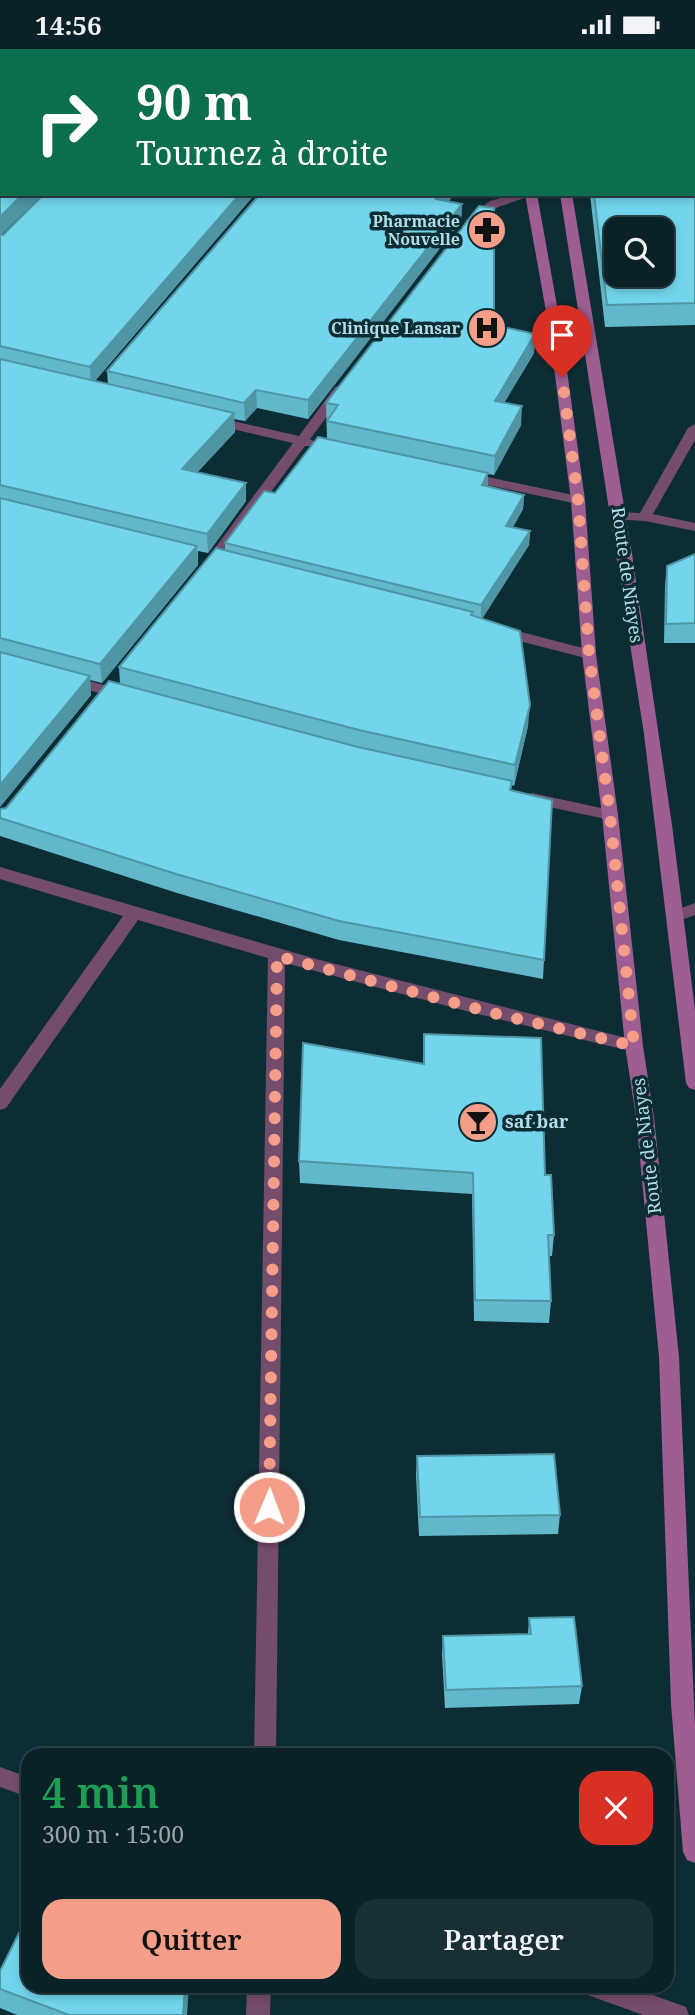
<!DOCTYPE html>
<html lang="fr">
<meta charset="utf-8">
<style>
:root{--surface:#0a2227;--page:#182f33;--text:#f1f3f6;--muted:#99a4a7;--line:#2a3f44;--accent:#f49e89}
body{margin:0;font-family:"Noto Serif",serif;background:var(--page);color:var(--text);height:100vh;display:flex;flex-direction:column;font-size:26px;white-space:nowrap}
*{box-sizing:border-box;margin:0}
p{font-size:23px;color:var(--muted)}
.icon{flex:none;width:38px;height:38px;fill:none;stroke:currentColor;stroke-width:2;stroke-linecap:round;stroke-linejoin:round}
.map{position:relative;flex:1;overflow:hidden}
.details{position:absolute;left:21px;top:1699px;width:653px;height:245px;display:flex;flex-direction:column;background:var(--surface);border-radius:21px;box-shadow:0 4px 10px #0003,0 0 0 2px var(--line)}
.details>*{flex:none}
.guide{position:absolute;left:0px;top:0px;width:696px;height:147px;box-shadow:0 4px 10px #0003,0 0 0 2px var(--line);background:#0b6e4f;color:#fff;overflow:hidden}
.fabs{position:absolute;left:604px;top:168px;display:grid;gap:14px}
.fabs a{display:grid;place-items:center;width:70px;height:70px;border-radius:14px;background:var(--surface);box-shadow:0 4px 10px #0003,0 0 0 2px var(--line);font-size:35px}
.pin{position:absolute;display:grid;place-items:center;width:60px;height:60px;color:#fff;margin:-72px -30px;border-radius:50% 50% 50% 0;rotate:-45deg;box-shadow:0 0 7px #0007}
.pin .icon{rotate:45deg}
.me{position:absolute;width:77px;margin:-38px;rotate:1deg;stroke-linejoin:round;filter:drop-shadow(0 0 5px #0008)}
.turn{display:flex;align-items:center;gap:24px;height:147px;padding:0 21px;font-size:32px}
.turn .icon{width:91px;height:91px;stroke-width:2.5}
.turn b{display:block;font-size:49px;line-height:60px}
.round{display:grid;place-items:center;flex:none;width:74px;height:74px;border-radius:21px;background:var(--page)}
.head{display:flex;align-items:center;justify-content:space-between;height:119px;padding:0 21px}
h1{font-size:42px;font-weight:600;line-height:52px;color:#1e9e55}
.primary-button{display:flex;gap:14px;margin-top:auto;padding:14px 21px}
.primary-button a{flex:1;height:80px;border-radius:21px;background:var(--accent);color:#111;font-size:28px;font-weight:600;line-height:80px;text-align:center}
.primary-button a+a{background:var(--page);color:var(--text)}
.status{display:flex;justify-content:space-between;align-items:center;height:49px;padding:0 35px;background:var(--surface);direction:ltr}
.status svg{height:19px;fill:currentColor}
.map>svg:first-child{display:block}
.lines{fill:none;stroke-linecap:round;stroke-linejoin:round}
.street{fill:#744c6c;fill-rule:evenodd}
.secondary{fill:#9e5e92;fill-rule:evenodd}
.wall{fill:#62b7ca}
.shaded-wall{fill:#5095a4}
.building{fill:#72d5eb;stroke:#5095a4;stroke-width:2;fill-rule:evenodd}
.route{stroke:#f49e89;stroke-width:12;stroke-dasharray:0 21.6}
.labels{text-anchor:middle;stroke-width:7;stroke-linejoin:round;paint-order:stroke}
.far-poi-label{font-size:16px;font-weight:bold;fill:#b0dde8;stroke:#0d2d34;text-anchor:end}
.street-label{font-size:18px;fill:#b0dde8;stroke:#0d2d34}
.poi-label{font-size:18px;font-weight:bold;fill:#b0dde8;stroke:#0d2d34;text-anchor:start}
</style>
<div class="status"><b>14:56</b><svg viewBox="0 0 49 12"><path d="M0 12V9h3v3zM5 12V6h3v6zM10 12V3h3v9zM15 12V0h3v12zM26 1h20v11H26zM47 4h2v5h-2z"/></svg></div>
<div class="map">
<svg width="695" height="1966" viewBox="0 0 695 1966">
<rect width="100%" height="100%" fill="#0d2d34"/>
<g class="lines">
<!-- street -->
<g class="street">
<path d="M516,145H536L498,158L475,175L465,172L490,152Z"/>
<path d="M340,337L347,341L310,390L317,394L315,397H305L213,521H203L201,518L203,515L293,394L206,374V368L211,367L299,387L335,338Z"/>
<path d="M695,375V391L653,465L695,474V482L645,472L614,470L612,467L619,463L640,464L688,379Z"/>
<path d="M464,423L578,447L585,451L578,455L459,430L457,427Z"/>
<path d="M498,577L594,602L596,605L589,610L493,585L491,582Z"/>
<path d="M67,626L130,643L133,646L125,651L62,634L59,631L62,628Z"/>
<path d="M532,744L610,761L618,766L610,771L526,753L524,749Z"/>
<path d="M0,818L316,910L634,991L640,993L643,997L640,1001L634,1003L474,964L285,914L276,1706H254L268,909L138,871L6,1059L0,1061V1040L123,867L0,830Z"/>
<path d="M695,854V866L676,873L668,867L670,863Z"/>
<path d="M0,1718L28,1728V1748L0,1738Z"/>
<path d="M247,1937H271L270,1966H246Z"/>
<path d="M581,1937H628L686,1958L689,1966H643L585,1945Z"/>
</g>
<!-- secondary -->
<g class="secondary">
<path d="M563,0H573L562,2Z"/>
<rect x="594" y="0" width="10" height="2"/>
<path d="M525,145H537L561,279L585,451L596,605L618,766L643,997L654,1068L679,1308L695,1677V1814L687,1811L683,1803L671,1655L659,1308L636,1068L625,997L602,766L582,605L571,451L549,279Z"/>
<path d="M560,145H572L632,505L672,776L695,961V1041L689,1039L686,1034L644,685Z"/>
</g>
</g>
<!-- wall -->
<g class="wall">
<path d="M0,0L2,2V186L44,145H255L95,332L108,335L107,322L449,152L462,155L461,172L308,370L257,359L245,372L234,370L235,383L197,423L246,452L208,504L198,502V516L102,634L90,631L91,646L0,758Z"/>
<path d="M695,0V276L605,278L590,145H695Z"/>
<path d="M494,276L535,285L534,304L504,354L521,376L494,426L488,425V438L524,446L523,460L513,478L530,482L529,496L482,570L528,677L514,737L512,736L511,741L544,911L543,930L339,891L177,844L0,787V760L6,759L120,635L119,618L225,501V494L275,444L327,390L326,354Z"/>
<path d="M695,505V594H664L665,537L667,517Z"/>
<path d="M299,1112L545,1126L554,1186L552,1207H549L551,1252L549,1274L474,1272L472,1145L300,1134Z"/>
<path d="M417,1407L560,1466L558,1485L419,1487L416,1426Z"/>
<path d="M529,1569L582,1637L579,1655L445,1659L442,1606L443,1587L528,1585Z"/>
<path d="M0,1922L187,1966H17L0,1959Z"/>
</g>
<!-- shaded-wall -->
<g class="shaded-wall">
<path d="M23,145H43L0,187V168Z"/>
<path d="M240,145H255L91,336L90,318Z"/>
<path d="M440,145H455L435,168L436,150Z"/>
<path d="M462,155L461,172L308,370V351Z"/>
<path d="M535,285L534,304L494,371L495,352Z"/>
<path d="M256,341L257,359L245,372L244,354Z"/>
<path d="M522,357L521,376L494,426L495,407Z"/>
<path d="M234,364L235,383L183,439L182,420Z"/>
<path d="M488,424V438L482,436Z"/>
<path d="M246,434V452L208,504L207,485Z"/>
<path d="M524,446L523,460L505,491L506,477Z"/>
<path d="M530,482L529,496L481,571V556Z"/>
<path d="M197,497L198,516L102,634L100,615Z"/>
<path d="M90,627L91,646L0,758V736Z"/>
<path d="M530,656L528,677L514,737L515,716Z"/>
<path d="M185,1937H189L187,1966H183Z"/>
</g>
<!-- building -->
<g class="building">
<path d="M0,0H527L537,2H2V145H23L0,168Z"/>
<path d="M619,0H695V254L607,256L594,145H695V2H618ZM616,180H662V226H616Z"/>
<path d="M44,145H240L90,318L0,297V185L3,186Z"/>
<path d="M260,145H440L436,150L462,155L308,351L256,341L244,354L107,322Z"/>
<path d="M479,157L494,159V276L535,285L495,352L522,357L495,407L327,372L338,356L326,354Z"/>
<path d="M0,310L234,364L182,420L246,434L207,485L0,436Z"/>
<path d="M318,388L488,424L482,436L524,446L506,477L530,482L481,556L225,494L264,442L275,444Z"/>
<path d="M0,449L197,497L100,615L0,589Z"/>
<path d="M216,499L473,563L471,566L520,582L530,656L515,716L359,681L119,618Z"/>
<path d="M695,505V574L666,575L667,517Z"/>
<path d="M0,603L90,627L0,736Z"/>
<path d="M109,632L358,698L512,732L510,741L552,751L544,911L339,872L176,825L0,769V760L6,759Z"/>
<path d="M424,985L541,989L545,1126H551L554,1186H548L551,1252L475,1251L473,1124L299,1112L303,994L424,1015Z"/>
<path d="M554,1405L560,1466L420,1468L417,1407Z"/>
<path d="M574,1568L582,1637L446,1641L443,1587L531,1585L529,1569Z"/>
<path d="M28,1866V1937H185L183,1966H69L0,1940V1922Z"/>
</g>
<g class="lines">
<!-- route -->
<path class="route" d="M269,1458L277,907L493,964L634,997L610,766L589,605L578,451L562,328"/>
</g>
<!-- icons -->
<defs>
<symbol id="pharmacy-disc" viewBox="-11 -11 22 22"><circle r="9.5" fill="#f49e89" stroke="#0d2d34"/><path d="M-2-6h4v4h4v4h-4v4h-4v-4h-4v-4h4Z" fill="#111"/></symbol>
<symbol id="hospital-disc" viewBox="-11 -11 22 22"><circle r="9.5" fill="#f49e89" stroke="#0d2d34"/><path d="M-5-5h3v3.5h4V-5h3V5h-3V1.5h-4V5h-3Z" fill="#111"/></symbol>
<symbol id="bar-disc" viewBox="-11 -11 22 22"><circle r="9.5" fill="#f49e89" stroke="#0d2d34"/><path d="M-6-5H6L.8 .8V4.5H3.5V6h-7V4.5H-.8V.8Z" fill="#111"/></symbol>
</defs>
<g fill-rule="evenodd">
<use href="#pharmacy-disc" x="465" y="159" width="44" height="44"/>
<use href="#hospital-disc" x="465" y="257" width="44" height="44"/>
<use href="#bar-disc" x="456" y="1051" width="44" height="44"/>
</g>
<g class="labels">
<!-- far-poi labels -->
<g class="far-poi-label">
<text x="460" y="178">Pharmacie<tspan x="460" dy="18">Nouvelle</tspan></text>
<text x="460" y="285">Clinique Lansar</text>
</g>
<!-- street labels -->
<g class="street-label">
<text transform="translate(627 526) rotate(82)" y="6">Route de Niayes</text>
<text transform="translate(647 1097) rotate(-97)" y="6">Route de Niayes</text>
</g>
<!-- poi labels -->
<g class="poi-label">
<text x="505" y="1079">saf bar</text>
</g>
</g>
</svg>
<div class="fabs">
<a><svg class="icon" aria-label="search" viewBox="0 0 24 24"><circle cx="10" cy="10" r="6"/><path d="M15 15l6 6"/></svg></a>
</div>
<div class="pin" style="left:562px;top:328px;background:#d93025"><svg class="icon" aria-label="arrive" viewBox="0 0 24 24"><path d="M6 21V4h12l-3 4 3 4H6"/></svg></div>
<svg class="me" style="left:269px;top:1458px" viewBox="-20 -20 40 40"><circle r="17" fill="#f49e89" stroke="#fff" stroke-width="3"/><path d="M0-11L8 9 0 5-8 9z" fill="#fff"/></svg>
<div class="guide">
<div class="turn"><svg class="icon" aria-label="right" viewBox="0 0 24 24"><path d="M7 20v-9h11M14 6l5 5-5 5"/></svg><div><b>90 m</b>Tournez à droite</div></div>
</div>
<section class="details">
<div class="head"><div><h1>4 min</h1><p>300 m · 15:00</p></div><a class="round" style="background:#d93025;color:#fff"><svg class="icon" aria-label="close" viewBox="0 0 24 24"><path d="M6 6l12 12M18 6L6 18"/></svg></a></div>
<div class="primary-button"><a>Quitter</a><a>Partager</a></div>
</section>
</div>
